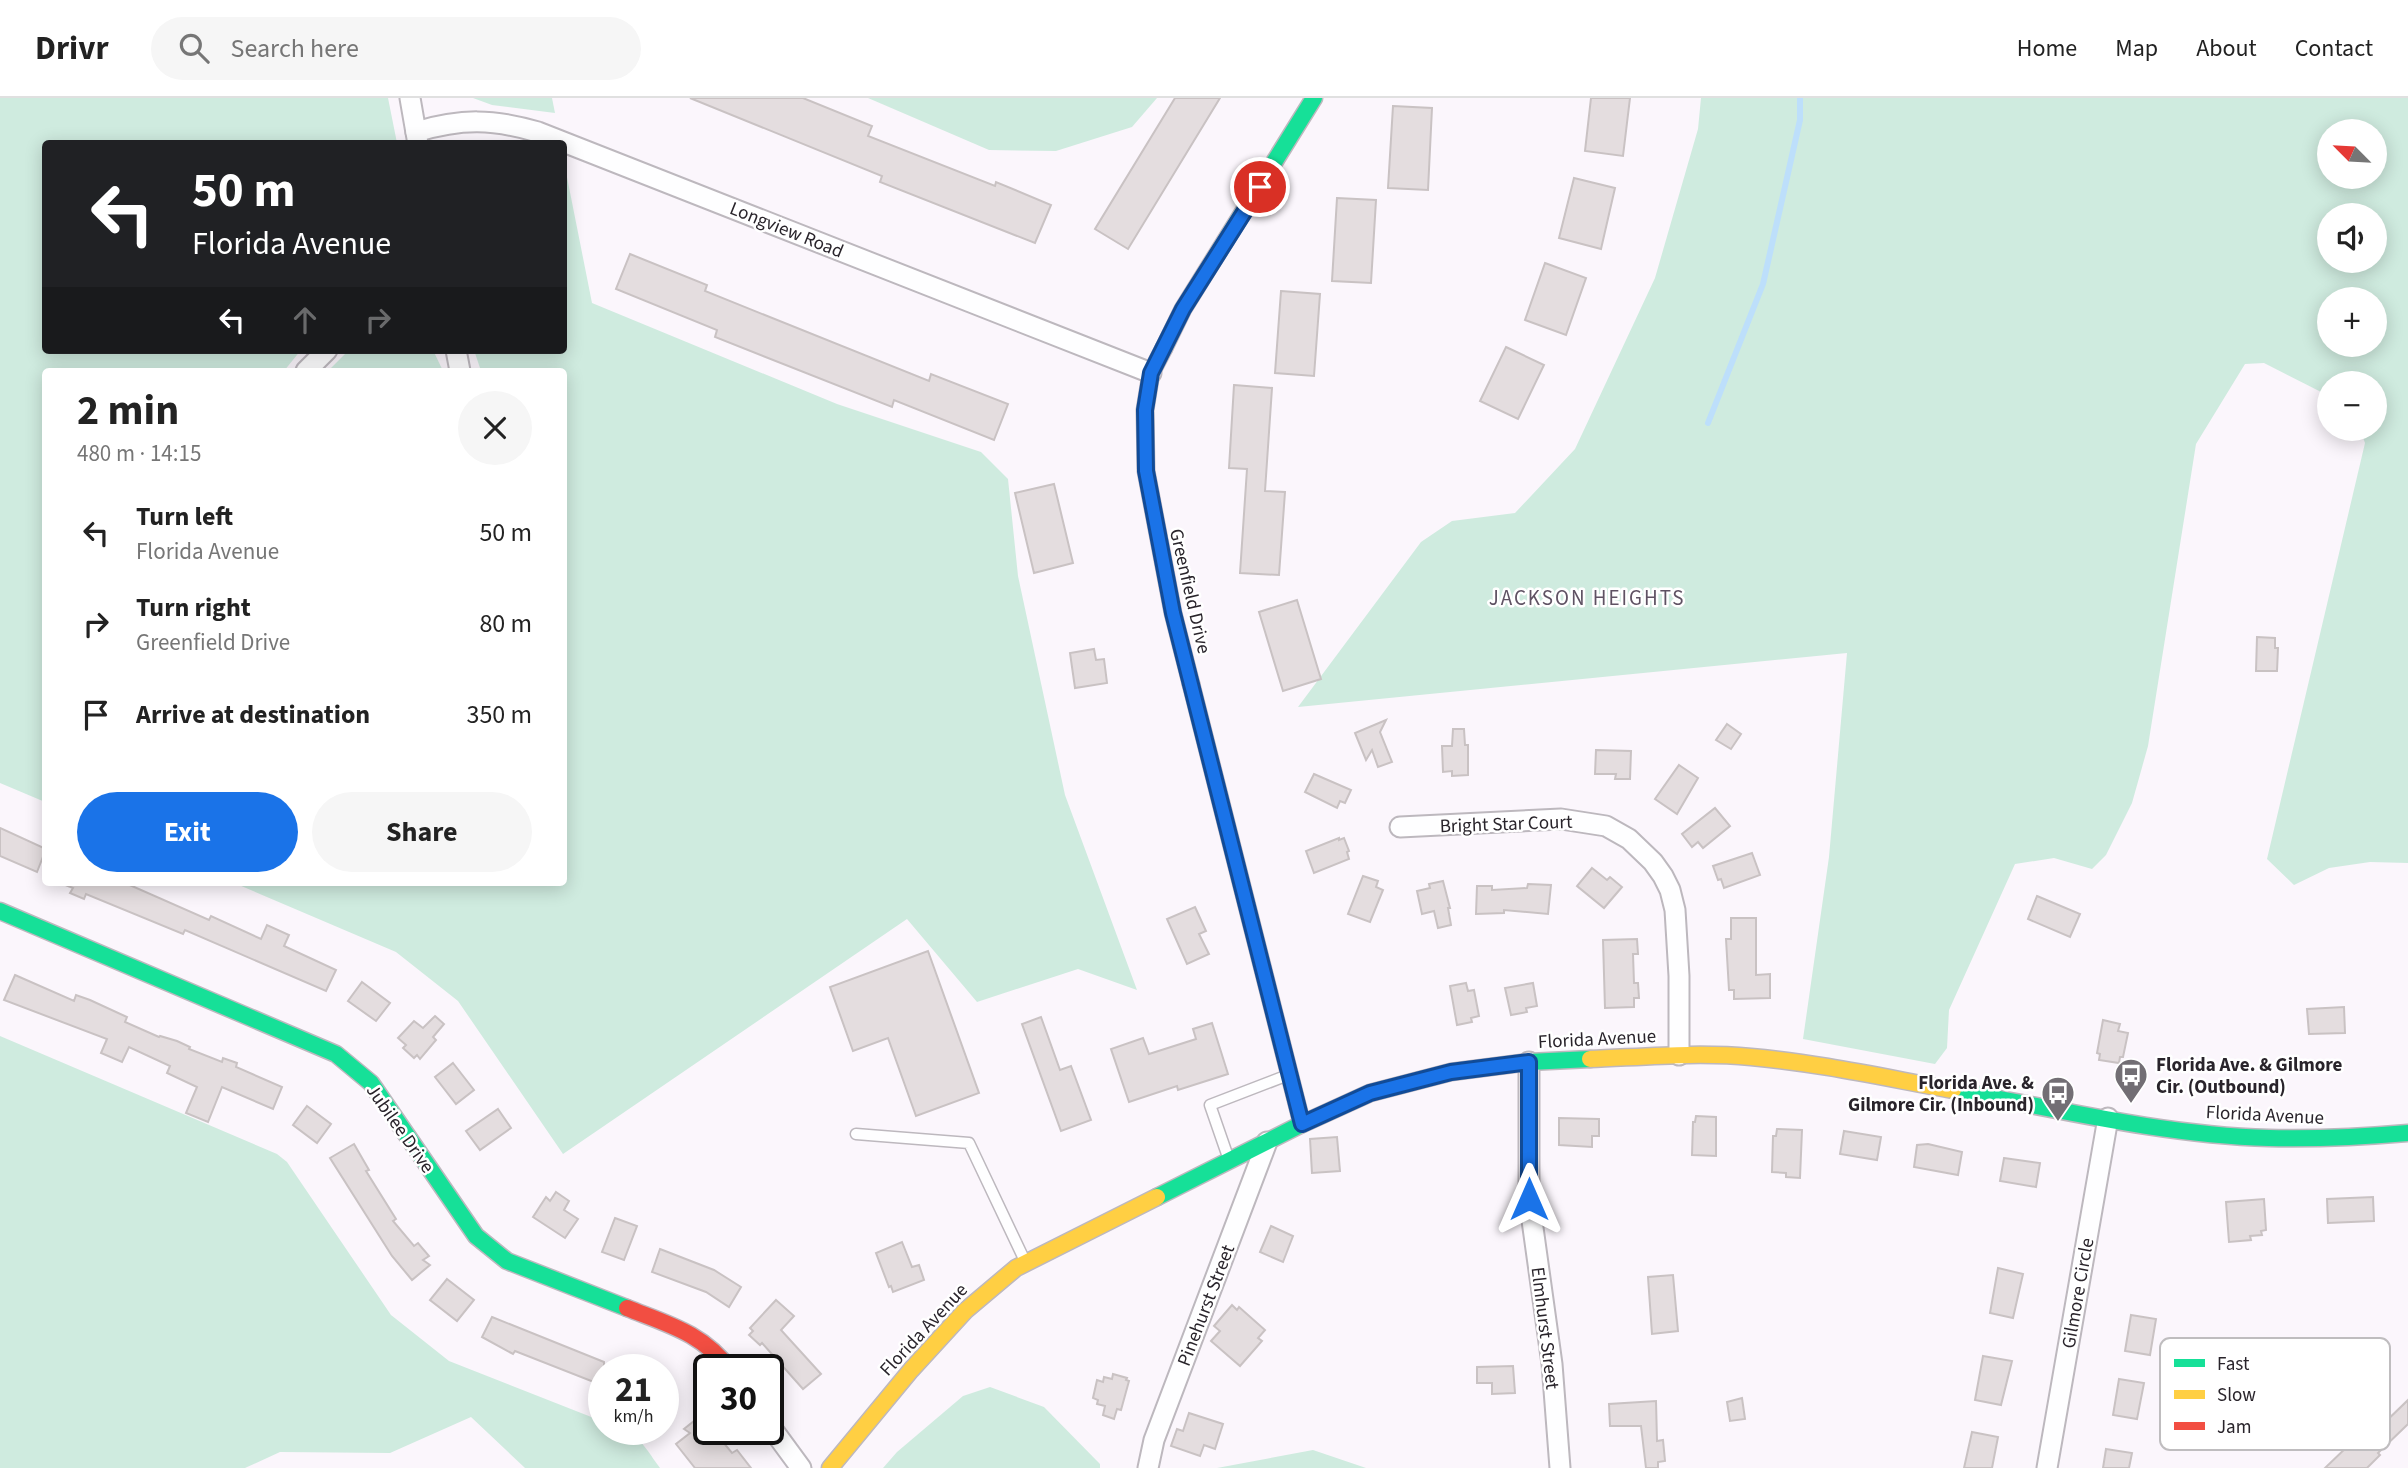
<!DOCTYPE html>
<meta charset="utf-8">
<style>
:root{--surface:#fff;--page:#f6f6f6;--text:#222;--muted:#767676;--line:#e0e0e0;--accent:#1a73e8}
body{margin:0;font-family:"Source Sans 3",sans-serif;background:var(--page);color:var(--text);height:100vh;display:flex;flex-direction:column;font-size:26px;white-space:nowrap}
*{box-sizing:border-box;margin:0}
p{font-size:23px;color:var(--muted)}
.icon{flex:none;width:38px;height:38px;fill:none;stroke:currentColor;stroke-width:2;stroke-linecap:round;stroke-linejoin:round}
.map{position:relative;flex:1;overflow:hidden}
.side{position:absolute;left:42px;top:270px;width:525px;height:518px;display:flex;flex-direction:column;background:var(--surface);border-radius:7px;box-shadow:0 4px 18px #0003}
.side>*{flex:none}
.top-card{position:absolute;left:42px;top:42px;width:525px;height:214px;border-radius:7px;box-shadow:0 4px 18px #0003;background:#202124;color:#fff;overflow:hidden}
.needle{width:46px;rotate:294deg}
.controls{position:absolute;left:2317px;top:21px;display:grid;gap:14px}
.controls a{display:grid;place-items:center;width:70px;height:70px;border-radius:50%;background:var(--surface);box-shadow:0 4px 18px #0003;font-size:35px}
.speed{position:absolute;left:588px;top:1256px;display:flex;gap:14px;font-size:35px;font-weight:700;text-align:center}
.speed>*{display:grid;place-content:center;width:91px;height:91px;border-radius:50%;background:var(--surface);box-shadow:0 4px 18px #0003;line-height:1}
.speed small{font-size:18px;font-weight:400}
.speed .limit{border:4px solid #111;border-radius:10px;background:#fff;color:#111}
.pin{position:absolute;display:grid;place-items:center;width:60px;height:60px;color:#fff;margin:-30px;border:4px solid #fff;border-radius:50%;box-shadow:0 2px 7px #0007}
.me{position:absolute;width:77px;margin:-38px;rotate:0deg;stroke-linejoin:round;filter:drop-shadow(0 0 5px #0008)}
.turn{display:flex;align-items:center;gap:24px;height:147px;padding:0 35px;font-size:32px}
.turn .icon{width:91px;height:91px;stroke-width:2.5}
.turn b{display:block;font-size:49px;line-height:60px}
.lanes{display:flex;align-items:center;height:66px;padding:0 35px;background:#0003;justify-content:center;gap:35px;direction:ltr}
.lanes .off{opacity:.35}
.round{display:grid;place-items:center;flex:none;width:74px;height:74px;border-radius:37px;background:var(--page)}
.head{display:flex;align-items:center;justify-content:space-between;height:119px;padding:0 35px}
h1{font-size:42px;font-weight:700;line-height:52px}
.cta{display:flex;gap:14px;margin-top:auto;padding:14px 35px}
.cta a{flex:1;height:80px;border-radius:42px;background:var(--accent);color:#fff;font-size:28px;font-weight:700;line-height:80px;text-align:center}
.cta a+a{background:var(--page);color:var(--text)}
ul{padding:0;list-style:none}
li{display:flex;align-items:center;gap:21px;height:91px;padding:0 35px}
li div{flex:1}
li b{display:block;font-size:26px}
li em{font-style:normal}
header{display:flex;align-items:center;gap:42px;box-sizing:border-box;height:98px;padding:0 35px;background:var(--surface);border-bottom:2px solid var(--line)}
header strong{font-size:33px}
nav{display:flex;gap:38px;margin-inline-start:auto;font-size:24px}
.search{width:490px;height:63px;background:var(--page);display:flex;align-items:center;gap:18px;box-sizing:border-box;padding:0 24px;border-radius:38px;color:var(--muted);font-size:26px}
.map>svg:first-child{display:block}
.green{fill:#cfebdf;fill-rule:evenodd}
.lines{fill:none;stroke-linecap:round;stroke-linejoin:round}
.stream{stroke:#bddffb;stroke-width:6}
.building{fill:#e4dddf;stroke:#c9c2c3;stroke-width:2}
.lane-casing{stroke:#bdb8be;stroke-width:13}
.street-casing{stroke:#bdb8be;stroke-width:23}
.fast-casing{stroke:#bdb8be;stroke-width:19}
.slow-casing{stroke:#bdb8be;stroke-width:19}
.jam-casing{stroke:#bdb8be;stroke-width:19}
.lane{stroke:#fefeff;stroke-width:10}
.street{stroke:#fefeff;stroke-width:19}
.fast{stroke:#16e098;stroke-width:16}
.slow{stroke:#ffcf43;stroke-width:16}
.jam{stroke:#f24e42;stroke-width:16}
.route-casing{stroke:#114b97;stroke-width:18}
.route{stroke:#1a73e8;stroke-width:12}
.labels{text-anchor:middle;stroke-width:5;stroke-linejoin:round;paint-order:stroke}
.street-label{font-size:19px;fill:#29242b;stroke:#fff}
.poi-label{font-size:19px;font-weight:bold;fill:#29242b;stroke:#fff;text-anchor:start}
.neighbourhood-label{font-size:21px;letter-spacing:2px;fill:#5f5263;stroke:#fff}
.key{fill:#fff;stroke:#bfbdbf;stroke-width:2}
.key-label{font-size:19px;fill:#29242b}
</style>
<header>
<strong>Drivr</strong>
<div class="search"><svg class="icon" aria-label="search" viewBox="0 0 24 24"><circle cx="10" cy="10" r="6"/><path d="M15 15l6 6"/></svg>Search here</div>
<nav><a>Home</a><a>Map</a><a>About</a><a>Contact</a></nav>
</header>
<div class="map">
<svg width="2408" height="1370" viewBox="0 0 2408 1370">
<rect width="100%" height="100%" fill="#fbf6fc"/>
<!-- green -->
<g class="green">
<path d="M0,0H388L397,45L46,46V252H301L284,273H46L45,704L0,685Z"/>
<path d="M473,0H552L555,15L492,7Z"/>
<path d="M868,0H1157L1132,29L1056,53L989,52Z"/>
<path d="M1701,0H2408V765L2370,764L2329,770L2294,787L2267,761L2365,345L2360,331H2375V285H2329V298L2264,265L2245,266L2196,346L2148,648L2132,705L2106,757L2092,771L2054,760L2015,766L1949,912L1947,950L1935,966L1803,941L1829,759L1847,555L1298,609L1421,444L1452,423L1515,415L1575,351L1655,180L1698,31ZM2329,33H2375V79H2329ZM2329,117H2375V163H2329ZM2329,201H2375V247H2329Z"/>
<path d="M564,64L592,205L837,306L981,354L1008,381L1018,478L1065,697L1137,892L1078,871L977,904L907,821L563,1056L458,903L396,854L232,784H564V273H481L474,252H564Z"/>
<path d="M349,252H433L443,273H328Z"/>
<path d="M0,938L277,1056L287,1064L391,1217L449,1263L604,1324V1332C638,1332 641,1344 660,1370H525L471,1319L390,1355L280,1354L245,1370H0Z"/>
<path d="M990,1289L1044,1309L1100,1366V1370H883L897,1354L963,1298Z"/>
<path d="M1313,1352L1366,1370H1217Z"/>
</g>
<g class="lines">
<!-- stream -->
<path class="stream" d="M1708,325L1763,186L1800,22V0"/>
</g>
<!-- building -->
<g class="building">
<path d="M690,0H803L872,28L868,38L995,88L996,84L1051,107L1035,145L880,84L882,78Z"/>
<path d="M1175,0H1220L1128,151L1095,131Z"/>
<path d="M1591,0H1630L1623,58L1585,53Z"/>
<path d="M1393,8L1432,10L1428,92L1388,90Z"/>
<path d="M1574,80L1615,90L1601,151L1559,140Z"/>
<path d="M1337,100L1376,102L1371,185L1332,183Z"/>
<path d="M630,156L707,187L705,193L929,283L931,276L1008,306L994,342L894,302L892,309L715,239L717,232L616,191Z"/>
<path d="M1545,165L1586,180L1566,237L1525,222Z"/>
<path d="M1281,193L1320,196L1314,278L1275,275Z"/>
<path d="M1506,249L1544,267L1518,321L1480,303Z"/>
<path d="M1234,287L1272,290L1265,393L1285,394L1279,477L1240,475L1247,371L1229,370Z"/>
<path d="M1054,386L1073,465L1034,475L1015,395Z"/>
<path d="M1297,502L1321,581L1283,593L1259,514Z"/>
<path d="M2257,539L2275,540V550H2278L2277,573H2256Z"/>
<path d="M1094,551L1096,562L1104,561L1107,585L1075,590L1070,555Z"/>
<path d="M1386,622L1380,634L1392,664L1378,669L1372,652L1366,662L1355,635Z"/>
<path d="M1727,626L1741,636L1731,651L1716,642Z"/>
<path d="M1453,631H1464L1465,647H1468V677L1452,678V673L1443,674L1442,648H1452Z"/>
<path d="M1596,652L1631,653L1630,681H1615L1616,676H1595Z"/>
<path d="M1679,667L1698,680L1677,716L1655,701Z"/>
<path d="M1314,676L1351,692L1345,705L1340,703L1337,710L1305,694Z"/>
<path d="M1715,710L1730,728L1703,750L1698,744L1692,749L1682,736Z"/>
<path d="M0,730L46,751L37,774L0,758Z"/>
<path d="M1339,740V742L1344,740L1349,753L1347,754L1349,761L1314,775L1306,753Z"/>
<path d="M1752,755L1760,777L1724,790L1721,781L1718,782L1713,768Z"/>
<path d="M1592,770L1607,782L1610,779L1622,789L1604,810L1577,788Z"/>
<path d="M1363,778L1378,783L1376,789L1383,792L1370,824L1348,816Z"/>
<path d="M1443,783L1450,810H1448L1451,827L1438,830L1434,813L1422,816L1417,793L1430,790L1429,786Z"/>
<path d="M58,784H123L209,822L211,818L261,841L267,827L289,837L284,848L336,872L326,893L185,832L183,836L86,796L84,801L70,795L73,790Z"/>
<path d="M1528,786L1551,787L1548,816L1504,812V815L1476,816L1477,788H1492V792L1527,790Z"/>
<path d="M2037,798L2080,816L2070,839L2028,821Z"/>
<path d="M1195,809L1206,833L1199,836L1209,856L1187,866L1167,821Z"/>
<path d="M1731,820H1756V877L1770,876V900L1734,901V892H1729L1726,841H1731Z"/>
<path d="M1637,841L1638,856H1633L1634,885H1638L1639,900H1634V909L1605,910L1603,842Z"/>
<path d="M928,853L979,995L916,1018L888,940L853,953L830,889Z"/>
<path d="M15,877L74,903L76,897L90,902L127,919L125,924L159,939L160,938L177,943L190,949L189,951L222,964L223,960L237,965L236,969L282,989L273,1011L222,989L208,1024L186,1015L197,989L167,975L170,968L129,949L122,964L101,955L107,941L4,902Z"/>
<path d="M362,884L390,905L376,923L348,903Z"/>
<path d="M1466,885L1468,893L1474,892L1479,918L1471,920L1472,924L1457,927L1450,888Z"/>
<path d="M1533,885L1537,908L1526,910L1527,914L1511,917L1505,890Z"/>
<path d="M2344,909L2345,935L2309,936L2307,911Z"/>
<path d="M435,918L444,926L433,939L436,942L420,961L417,957L414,960L403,950L406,947L398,940L414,923L423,930Z"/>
<path d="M1041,919L1060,972L1071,968L1091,1022L1061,1033L1022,926Z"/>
<path d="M2103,922L2120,926L2118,933L2128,935L2123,959H2120L2119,965L2099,962L2100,956L2097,955Z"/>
<path d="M1212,925L1228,976L1178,992L1177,988L1129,1004L1111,951L1143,940L1149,956L1196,941L1193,931Z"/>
<path d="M453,965L474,992L456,1006L435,979Z"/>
<path d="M307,1008L331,1026L317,1045L293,1027Z"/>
<path d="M498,1011L511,1030L480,1052L466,1033Z"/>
<path d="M1696,1018L1716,1019V1058L1692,1057L1693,1024H1695Z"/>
<path d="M1559,1020L1599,1021V1038H1592V1049L1559,1047Z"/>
<path d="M1777,1031L1802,1032L1800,1080L1786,1079V1075L1772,1074L1773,1038H1776Z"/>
<path d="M1844,1033L1881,1039L1877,1062L1840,1056Z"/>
<path d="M1337,1039L1340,1073L1312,1075L1310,1041Z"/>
<path d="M354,1046L369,1072L366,1073L396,1121L393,1123L414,1148L418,1145L429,1158L423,1162L430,1167L412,1182L392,1158L330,1060Z"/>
<path d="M1928,1046L1962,1054L1958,1077L1914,1069L1917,1047Z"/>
<path d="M2004,1060L2040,1065L2036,1089L2000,1083Z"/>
<path d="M556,1094L569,1103L564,1112L578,1121L565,1140L533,1119L546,1099L550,1103Z"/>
<path d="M2373,1099L2374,1123L2328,1125L2327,1101Z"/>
<path d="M2264,1101L2266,1132L2261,1133L2262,1137L2250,1138L2251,1142L2229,1144L2226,1104Z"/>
<path d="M615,1120L637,1128L624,1162L602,1154Z"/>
<path d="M1271,1128L1293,1138L1283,1164L1260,1154Z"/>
<path d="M902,1144L912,1169L919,1167L924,1182L893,1194L891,1188L889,1189L876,1155Z"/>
<path d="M660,1151L714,1172L741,1189L729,1209L706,1194L652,1174Z"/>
<path d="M1998,1170L2023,1176L2013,1220L1990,1215Z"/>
<path d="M1673,1177L1678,1233L1652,1236L1648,1179Z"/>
<path d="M447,1181L474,1202L457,1223L430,1202Z"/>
<path d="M776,1202L794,1218L781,1232L821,1276L803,1291L762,1245L760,1247L749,1237L753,1233L750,1230Z"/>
<path d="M1232,1207L1237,1212L1239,1209L1265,1232L1258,1240L1262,1243L1240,1268L1211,1243L1220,1233L1214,1228Z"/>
<path d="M2131,1217L2156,1221L2150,1257L2125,1253Z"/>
<path d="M492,1219L604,1264V1288L515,1253L513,1256L482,1239Z"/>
<path d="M1983,1258L2012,1263L2001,1307L1975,1302Z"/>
<path d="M1513,1268L1515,1295L1492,1296V1285H1477V1269Z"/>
<path d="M1113,1276L1127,1280L1126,1282L1129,1283L1121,1312L1117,1311L1114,1321L1103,1317L1105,1308L1097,1306L1098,1302L1093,1300L1097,1282L1103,1284L1104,1279L1112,1281Z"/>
<path d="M2119,1281L2144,1285L2137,1321L2113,1317Z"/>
<path d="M1742,1300L1745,1321L1730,1323L1727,1304Z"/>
<path d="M2408,1302V1326L2378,1355L2380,1357L2367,1370H2325L2373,1324L2379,1330Z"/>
<path d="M1656,1303L1657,1343L1663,1342L1665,1363L1658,1364V1370H1646L1641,1328H1610L1609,1306Z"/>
<path d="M1189,1315L1223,1326L1215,1351L1204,1347L1200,1358L1171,1348L1177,1331L1183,1333Z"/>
<path d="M699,1319L703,1325L706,1323L709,1332H713L732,1355L737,1352L751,1370H695L676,1346L690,1335L684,1331Z"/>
<path d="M1972,1334L1998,1339L1992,1370H1964Z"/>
<path d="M2106,1351L2132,1355L2129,1370H2103Z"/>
</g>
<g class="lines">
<defs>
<g id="lane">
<path d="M856,1036L969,1045L1024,1161"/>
<path d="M1228,1059L1210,1007L1288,977"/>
</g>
<g id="street">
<path d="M410,0L418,46"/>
<path d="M416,34C462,20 493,21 538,34L1151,275"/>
<path d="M456,252L460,273"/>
<path d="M306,273L327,252"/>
<path d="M1400,729L1561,721L1606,728L1629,741L1653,764L1663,778L1670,792L1675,812L1679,878V957"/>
<path d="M1529,964V1101L1552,1266L1560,1370"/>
<path d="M768,1325L801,1370"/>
<path d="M1148,1370L1154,1342L1267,1044"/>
<path d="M2047,1370L2108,1020"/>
</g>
<g id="fast">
<path d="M1164,250L1183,211L1314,0"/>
<path d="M1191,586L1302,1026"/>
<path d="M0,813L336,956L371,985L476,1138L507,1163L627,1210"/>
<path d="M1953,992C2057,1011 2163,1037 2269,1040C2316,1041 2362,1039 2408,1035"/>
<path d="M1157,1099L1302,1026L1370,995L1451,974L1529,964L1590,961"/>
</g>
<g id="slow">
<path d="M1164,250L1151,275L1145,312L1146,373L1173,515L1191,586"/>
<path d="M1590,961C1643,959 1698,954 1751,959C1819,965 1886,980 1953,992"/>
<path d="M830,1370L911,1272L965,1213L1016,1170L1157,1099"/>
</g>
<path id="jam" d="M627,1210C667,1226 703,1235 730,1272"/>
</defs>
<!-- lane casing -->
<use href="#lane" class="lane-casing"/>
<!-- street casing -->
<use href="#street" class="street-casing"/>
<!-- fast casing -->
<use href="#fast" class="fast-casing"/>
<!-- slow casing -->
<use href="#slow" class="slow-casing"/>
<!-- jam casing -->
<use href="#jam" class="jam-casing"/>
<!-- lane -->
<use href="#lane" class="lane"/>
<!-- street -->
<use href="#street" class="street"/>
<!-- fast -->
<use href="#fast" class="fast"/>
<!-- slow -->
<use href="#slow" class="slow"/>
<!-- jam -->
<use href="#jam" class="jam"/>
</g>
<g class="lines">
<defs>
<path id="route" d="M1260,89L1183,211L1151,275L1145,312L1146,373L1173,515L1302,1026L1370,995L1451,974L1529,964V1101"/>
</defs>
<!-- route casing -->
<use href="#route" class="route-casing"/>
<!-- route -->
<use href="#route" class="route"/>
</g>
<!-- icons -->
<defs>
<symbol id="bus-pin" viewBox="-11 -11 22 30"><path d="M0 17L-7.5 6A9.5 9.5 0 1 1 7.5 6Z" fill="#726e74" stroke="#fff"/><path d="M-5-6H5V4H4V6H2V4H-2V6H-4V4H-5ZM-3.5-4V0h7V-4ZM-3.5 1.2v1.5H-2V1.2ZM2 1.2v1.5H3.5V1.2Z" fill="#fff"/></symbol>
</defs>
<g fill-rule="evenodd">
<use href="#bus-pin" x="2112" y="958" width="38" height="52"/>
<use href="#bus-pin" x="2039" y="976" width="38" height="52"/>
</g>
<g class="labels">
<!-- street labels -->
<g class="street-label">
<text transform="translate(787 131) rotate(22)" y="7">Longview Road</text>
<text transform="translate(1191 493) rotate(77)" y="7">Greenfield Drive</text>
<text transform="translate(1506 725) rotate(-2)" y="7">Bright Star Court</text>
<text transform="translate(1597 940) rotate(-3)" y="7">Florida Avenue</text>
<text transform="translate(2265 1016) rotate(3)" y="7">Florida Avenue</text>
<text transform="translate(401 1030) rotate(55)" y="7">Jubilee Drive</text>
<text transform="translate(2077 1195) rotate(-80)" y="7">Gilmore Circle</text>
<text transform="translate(1205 1207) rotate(-69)" y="7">Pinehurst Street</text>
<text transform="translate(1546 1230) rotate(83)" y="7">Elmhurst Street</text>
<text transform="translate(923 1231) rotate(-47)" y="7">Florida Avenue</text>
</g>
<!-- poi labels -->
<g class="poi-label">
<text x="2156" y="973">Florida Ave. &amp; Gilmore<tspan x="2156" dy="22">Cir. (Outbound)</tspan></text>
<text x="2034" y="991" text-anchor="end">Florida Ave. &amp;<tspan x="2034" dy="22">Gilmore Cir. (Inbound)</tspan></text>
</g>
<!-- neighbourhood labels -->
<g class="neighbourhood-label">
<text x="1587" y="507">JACKSON HEIGHTS</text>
</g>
</g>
<!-- legend -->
<rect x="2160" y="1240" width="230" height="112" rx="10" class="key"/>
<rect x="2174" y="1261" width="31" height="8" fill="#16e098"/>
<rect x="2174" y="1292" width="31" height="9" fill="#ffcf43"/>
<rect x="2174" y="1324" width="31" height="8" fill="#f24e42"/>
<g class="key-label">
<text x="2217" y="1272">Fast</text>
<text x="2217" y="1303">Slow</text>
<text x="2217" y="1335">Jam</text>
</g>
</svg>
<div class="controls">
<a><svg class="needle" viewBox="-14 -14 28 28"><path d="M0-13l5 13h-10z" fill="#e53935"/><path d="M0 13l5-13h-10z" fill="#767676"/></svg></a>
<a><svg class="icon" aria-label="sound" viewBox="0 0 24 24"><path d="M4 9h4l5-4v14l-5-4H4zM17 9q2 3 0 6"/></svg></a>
<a>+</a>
<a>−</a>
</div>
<div class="speed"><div>21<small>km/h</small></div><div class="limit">30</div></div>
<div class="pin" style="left:1260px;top:89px;background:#d93025"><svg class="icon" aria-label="arrive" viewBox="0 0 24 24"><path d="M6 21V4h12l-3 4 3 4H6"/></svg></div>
<svg class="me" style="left:1529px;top:1101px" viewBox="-20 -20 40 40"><path d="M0-17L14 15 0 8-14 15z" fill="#1a73e8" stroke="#fff" stroke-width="4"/></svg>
<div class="top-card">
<div class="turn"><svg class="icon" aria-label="left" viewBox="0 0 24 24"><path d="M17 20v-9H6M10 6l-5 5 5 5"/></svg><div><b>50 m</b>Florida Avenue</div></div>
<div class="lanes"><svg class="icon" aria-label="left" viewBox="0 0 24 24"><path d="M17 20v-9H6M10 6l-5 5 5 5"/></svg><svg class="icon off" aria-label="ahead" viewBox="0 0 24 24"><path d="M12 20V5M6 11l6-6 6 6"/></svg><svg class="icon off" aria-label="right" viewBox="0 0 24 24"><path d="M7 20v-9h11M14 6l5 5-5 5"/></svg></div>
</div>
<section class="side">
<div class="head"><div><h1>2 min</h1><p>480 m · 14:15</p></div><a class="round"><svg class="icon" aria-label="close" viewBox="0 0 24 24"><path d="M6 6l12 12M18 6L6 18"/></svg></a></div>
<ul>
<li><svg class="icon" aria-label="left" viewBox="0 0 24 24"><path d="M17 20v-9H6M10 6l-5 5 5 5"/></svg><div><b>Turn left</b><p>Florida Avenue</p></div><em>50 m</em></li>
<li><svg class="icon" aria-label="right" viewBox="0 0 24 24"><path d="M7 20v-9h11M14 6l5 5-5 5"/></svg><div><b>Turn right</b><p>Greenfield Drive</p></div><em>80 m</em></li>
<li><svg class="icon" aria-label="arrive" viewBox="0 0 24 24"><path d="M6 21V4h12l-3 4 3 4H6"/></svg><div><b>Arrive at destination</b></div><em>350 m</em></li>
</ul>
<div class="cta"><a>Exit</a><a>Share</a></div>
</section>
</div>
